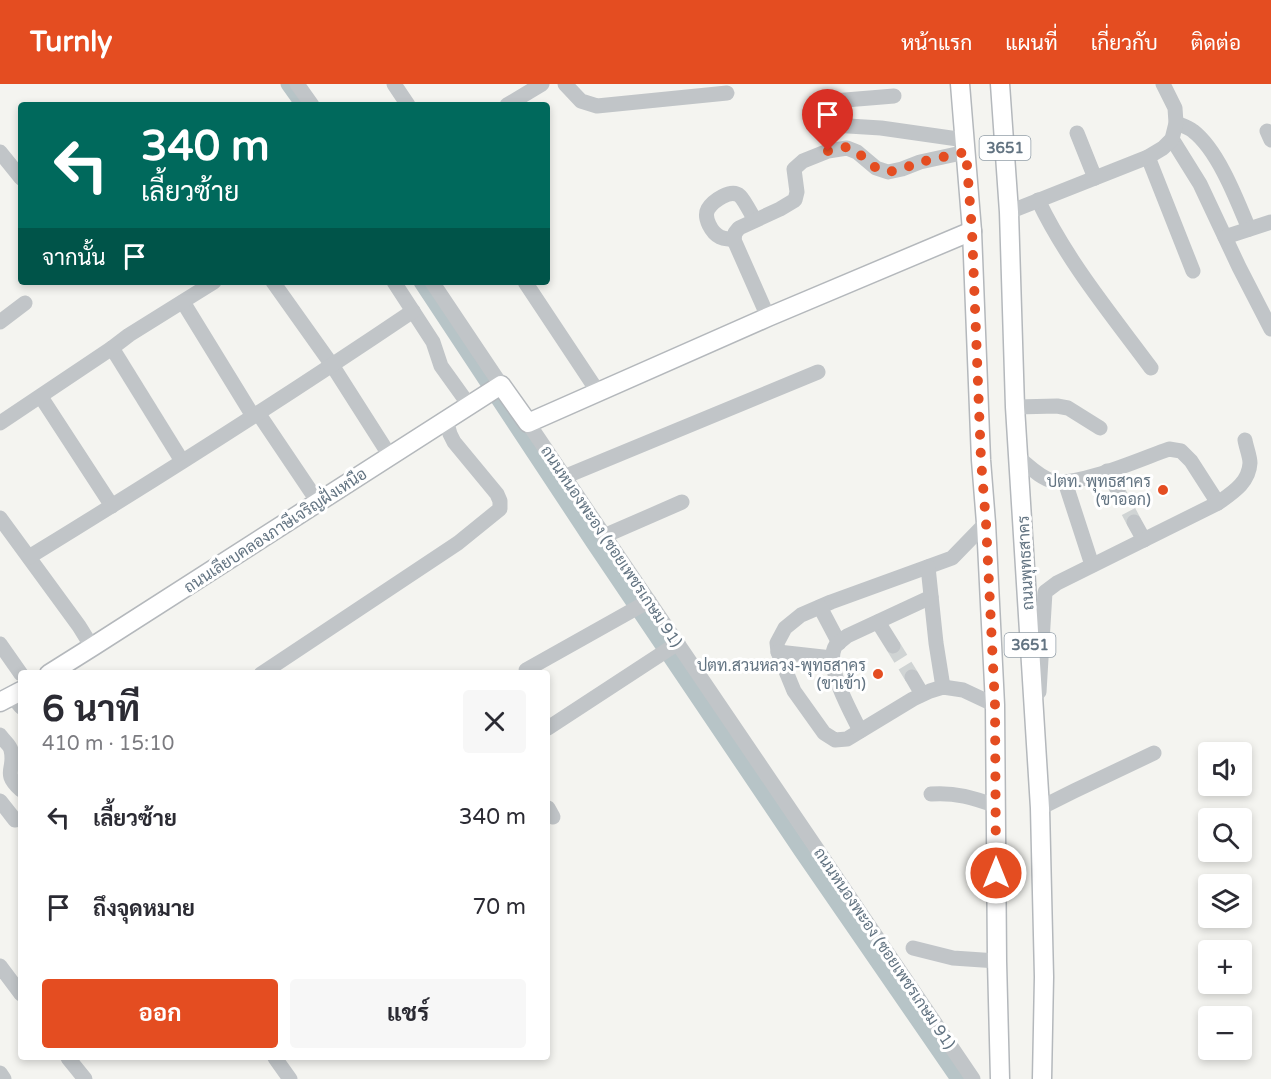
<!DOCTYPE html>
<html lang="th">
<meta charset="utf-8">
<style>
:root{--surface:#fff;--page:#f7f7f7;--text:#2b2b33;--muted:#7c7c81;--accent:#e44d21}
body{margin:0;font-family:"Varela Round",Sarabun,sans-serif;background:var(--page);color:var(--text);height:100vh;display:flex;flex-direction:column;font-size:22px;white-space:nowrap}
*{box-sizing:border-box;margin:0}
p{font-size:20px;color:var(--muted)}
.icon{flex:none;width:33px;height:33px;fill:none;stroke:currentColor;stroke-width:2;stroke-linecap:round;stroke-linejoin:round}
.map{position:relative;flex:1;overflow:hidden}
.details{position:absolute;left:18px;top:586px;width:532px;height:390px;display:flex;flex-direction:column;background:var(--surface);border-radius:6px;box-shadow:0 3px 9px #0003}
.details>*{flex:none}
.guide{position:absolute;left:18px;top:18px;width:532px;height:183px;border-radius:6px;box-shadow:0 3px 9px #0003;background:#00695c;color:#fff;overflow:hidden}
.controls{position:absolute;left:1198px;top:658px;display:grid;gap:12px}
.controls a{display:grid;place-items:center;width:54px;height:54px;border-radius:6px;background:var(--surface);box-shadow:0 3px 9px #0003;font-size:30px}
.pin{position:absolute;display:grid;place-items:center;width:51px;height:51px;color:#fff;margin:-62px -26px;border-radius:50% 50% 50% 0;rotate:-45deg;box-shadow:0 0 6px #0007}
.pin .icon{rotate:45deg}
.me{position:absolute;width:66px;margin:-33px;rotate:0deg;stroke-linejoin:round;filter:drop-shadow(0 0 4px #0008)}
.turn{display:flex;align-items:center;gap:21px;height:126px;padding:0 24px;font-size:27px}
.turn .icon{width:78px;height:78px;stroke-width:2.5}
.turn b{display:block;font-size:42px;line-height:51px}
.then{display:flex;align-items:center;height:57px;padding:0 24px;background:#0003;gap:12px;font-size:22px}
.round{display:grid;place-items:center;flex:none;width:63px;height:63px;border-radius:6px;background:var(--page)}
.overview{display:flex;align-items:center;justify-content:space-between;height:102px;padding:0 24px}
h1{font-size:36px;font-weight:700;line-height:45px}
.primary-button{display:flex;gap:12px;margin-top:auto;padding:12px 24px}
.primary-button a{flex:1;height:69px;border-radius:6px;background:var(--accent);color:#fff;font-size:24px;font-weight:700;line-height:69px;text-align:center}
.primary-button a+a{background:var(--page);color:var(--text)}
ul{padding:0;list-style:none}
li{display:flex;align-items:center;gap:18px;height:90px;padding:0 24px}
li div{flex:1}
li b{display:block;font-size:22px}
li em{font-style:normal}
header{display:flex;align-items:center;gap:36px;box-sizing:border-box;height:84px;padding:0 30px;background:var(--accent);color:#fff}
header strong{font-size:28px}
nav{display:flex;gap:33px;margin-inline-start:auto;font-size:21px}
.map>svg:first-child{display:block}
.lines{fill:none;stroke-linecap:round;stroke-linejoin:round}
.canal{stroke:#b7c4c7;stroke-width:15}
.minor-tunnel{stroke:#d0d4d4;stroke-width:15;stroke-dasharray:15 8;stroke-linecap:butt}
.major-casing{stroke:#b4b8bc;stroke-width:21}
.minor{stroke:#c1c5c8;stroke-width:15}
.major{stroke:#fff;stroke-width:18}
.route{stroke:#e44d21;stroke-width:10;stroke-dasharray:0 18}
.poi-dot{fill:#e44d21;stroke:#fff;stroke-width:2}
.labels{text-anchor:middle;stroke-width:6;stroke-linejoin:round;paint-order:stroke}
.shield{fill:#fff;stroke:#929ea8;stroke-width:1.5}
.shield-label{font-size:15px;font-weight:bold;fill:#637482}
.poi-label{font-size:16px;fill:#637482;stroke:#fff;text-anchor:end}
.street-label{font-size:16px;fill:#637482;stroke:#fff}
</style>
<header>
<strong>Turnly</strong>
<nav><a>หน้าแรก</a><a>แผนที่</a><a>เกี่ยวกับ</a><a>ติดต่อ</a></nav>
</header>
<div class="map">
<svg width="1271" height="995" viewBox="0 0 1271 995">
<rect width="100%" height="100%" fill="#f4f4f0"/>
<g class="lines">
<!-- canal -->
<g class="canal">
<path d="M288,0L303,21"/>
<path d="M421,198L592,457L801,767L958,995"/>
</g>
<!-- minor-tunnel -->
<g class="minor-tunnel">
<path d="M1118,407L1134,438"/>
<path d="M893,562L912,593"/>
</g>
<defs>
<g id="major">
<path d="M960,0L972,147L981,376L986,439L995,621L997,877L1000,995"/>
<path d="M1000,0L1009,128L1015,323L1040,724L1044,893L1042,995"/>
<path d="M49,590L92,563L501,301L528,339L768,233L972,147"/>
<path d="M0,618L21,607"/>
</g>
</defs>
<!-- major casing -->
<use href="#major" class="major-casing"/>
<!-- minor -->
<g class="minor">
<path d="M297,0L312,21"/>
<path d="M394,0L408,21"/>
<path d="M565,0L581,17L597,22L727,9"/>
<path d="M894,12L821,18L812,23L810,27L813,33L818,38L832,41L881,44L965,56"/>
<path d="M507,21L542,0"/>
<path d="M1176,39C1181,41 1188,43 1193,47C1218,66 1237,116 1249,145"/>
<path d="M1267,47L1271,56"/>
<path d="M1077,49L1095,94"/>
<path d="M1172,55L1200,100L1239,183L1271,245"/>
<path d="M0,68L21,94"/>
<path d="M1148,73L1193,187"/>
<path d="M1038,116C1067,177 1111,230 1151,284"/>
<path d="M1009,128L1148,73L1163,64L1172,55L1176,39L1175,24L1163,0"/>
<path d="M1225,153L1271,138"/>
<path d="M734,156C730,155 724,155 720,153C712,149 703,134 708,125C713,117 731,104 740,112C745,117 751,130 755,136"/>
<path d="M273,198L332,281L390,372"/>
<path d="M394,198L433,258L441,282L469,321"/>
<path d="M432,198L501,301"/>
<path d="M525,198L598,308"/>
<path d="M183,218L253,332"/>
<path d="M768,233L734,156L735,149L739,144L780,125L795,116L797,108L794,85L803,77L828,67L847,64L857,68L876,84L888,88L902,85L920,78L966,68"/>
<path d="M0,238L25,219"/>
<path d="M112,264L182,377"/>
<path d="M41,313L112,422"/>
<path d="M1015,323L1057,322L1068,324L1100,344"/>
<path d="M258,329L318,418"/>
<path d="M0,339L112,264L129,251L214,198"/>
<path d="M528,339L973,995"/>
<path d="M1019,374C1029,382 1040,394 1053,397C1078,403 1143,374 1169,365L1181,367L1191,377L1218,419"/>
<path d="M1107,387L1118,407"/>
<path d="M564,393L818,288"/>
<path d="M1065,398L1092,481"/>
<path d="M0,434L79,542L92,563"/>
<path d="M1134,438L1144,456"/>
<path d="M986,439L952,474L831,518L801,531L785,544L777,559L778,568L794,607L824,649L835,656L847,655L913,615L930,607L943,603L963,606L995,621"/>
<path d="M604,452L682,418"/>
<path d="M29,473C158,394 287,312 413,227"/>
<path d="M928,483L936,559L943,603"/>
<path d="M820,523L839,559"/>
<path d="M878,538L893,562"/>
<path d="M0,560L21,590"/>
<path d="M778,568L832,574"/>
<path d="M526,586L649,517"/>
<path d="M261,590L458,459L500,425V417L497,410L454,358L450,350L446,336"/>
<path d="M912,593L922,610"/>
<path d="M1039,608L1045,508L1057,499L1218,419C1232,409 1249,399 1250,379C1250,372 1246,363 1245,356"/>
<path d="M12,612L21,623"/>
<path d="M548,644L678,559"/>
<path d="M860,647C851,627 823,581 836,561C839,558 844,555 847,552L931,513"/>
<path d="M0,651C3,656 10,661 11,666C16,686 1,688 21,706"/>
<path d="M931,710C955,708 974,714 996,722"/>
<path d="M0,717L15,736"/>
<path d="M548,724L553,733"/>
<path d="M1040,724L1074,707L1154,669"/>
<path d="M913,864L953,874L997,877"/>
<path d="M0,882L21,910"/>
<path d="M68,974L85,995"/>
<path d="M275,974L290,995"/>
<path d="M0,989L4,995"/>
</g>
<!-- major -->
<use href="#major" class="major"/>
</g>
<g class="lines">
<!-- route -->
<path class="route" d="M828,67L847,63L857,68L876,84L888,88L902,85L920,78L966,68L972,147L981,376L986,439L995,621L996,789"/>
</g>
<!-- markers -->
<g class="poi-dot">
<circle cx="1163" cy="406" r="6"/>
<circle cx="878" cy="590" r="6"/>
</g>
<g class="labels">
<!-- shield labels -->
<g class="shield">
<rect x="979.5" y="52" width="51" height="24" rx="4.5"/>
<rect x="1004.5" y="549" width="51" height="24" rx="4.5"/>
</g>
<g class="shield-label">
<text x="1005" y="69">3651</text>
<text x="1030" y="566">3651</text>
</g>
<!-- poi labels -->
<g class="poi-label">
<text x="1151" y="403">ปตท. พุทธสาคร<tspan x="1151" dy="18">(ขาออก)</tspan></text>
<text x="866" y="587">ปตท.สวนหลวง-พุทธสาคร<tspan x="866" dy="18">(ขาเข้า)</tspan></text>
</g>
<!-- street labels -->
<g class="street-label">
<text transform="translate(275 446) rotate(-33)" y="6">ถนนเลียบคลองภาษีเจริญฝั่งเหนือ</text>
<text transform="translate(612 462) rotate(56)" y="6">ถนนหนองพะอง (ซอยเพชรเกษม 91)</text>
<text transform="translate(1025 479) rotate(-93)" y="6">ถนนพุทธสาคร</text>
<text transform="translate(885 864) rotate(56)" y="6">ถนนหนองพะอง (ซอยเพชรเกษม 91)</text>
</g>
</g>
</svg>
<div class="controls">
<a><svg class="icon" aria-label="sound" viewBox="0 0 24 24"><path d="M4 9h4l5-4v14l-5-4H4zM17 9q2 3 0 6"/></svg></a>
<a><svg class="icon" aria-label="search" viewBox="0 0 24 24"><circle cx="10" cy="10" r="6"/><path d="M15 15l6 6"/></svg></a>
<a><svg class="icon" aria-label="layers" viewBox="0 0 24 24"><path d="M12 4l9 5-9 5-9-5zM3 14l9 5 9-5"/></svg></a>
<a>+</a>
<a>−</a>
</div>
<div class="pin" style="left:828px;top:67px;background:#d93025"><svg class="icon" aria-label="arrive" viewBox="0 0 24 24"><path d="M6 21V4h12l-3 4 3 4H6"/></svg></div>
<svg class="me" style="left:996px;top:789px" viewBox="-20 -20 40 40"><circle r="17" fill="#e44d21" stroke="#fff" stroke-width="3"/><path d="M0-11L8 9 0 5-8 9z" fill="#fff"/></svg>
<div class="guide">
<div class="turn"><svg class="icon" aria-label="left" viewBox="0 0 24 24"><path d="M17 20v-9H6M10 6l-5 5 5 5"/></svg><div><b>340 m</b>เลี้ยวซ้าย</div></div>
<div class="then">จากนั้น<svg class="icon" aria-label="arrive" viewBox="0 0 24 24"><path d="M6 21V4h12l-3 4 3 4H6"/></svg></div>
</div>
<section class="details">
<div class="overview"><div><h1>6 นาที</h1><p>410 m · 15:10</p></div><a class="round"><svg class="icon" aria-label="close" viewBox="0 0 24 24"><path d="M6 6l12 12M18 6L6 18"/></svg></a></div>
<ul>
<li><svg class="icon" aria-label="left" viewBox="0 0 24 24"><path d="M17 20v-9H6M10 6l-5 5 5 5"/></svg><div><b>เลี้ยวซ้าย</b></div><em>340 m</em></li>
<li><svg class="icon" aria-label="arrive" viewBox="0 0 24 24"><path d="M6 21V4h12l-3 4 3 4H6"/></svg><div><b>ถึงจุดหมาย</b></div><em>70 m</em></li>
</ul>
<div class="primary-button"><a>ออก</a><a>แชร์</a></div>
</section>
</div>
